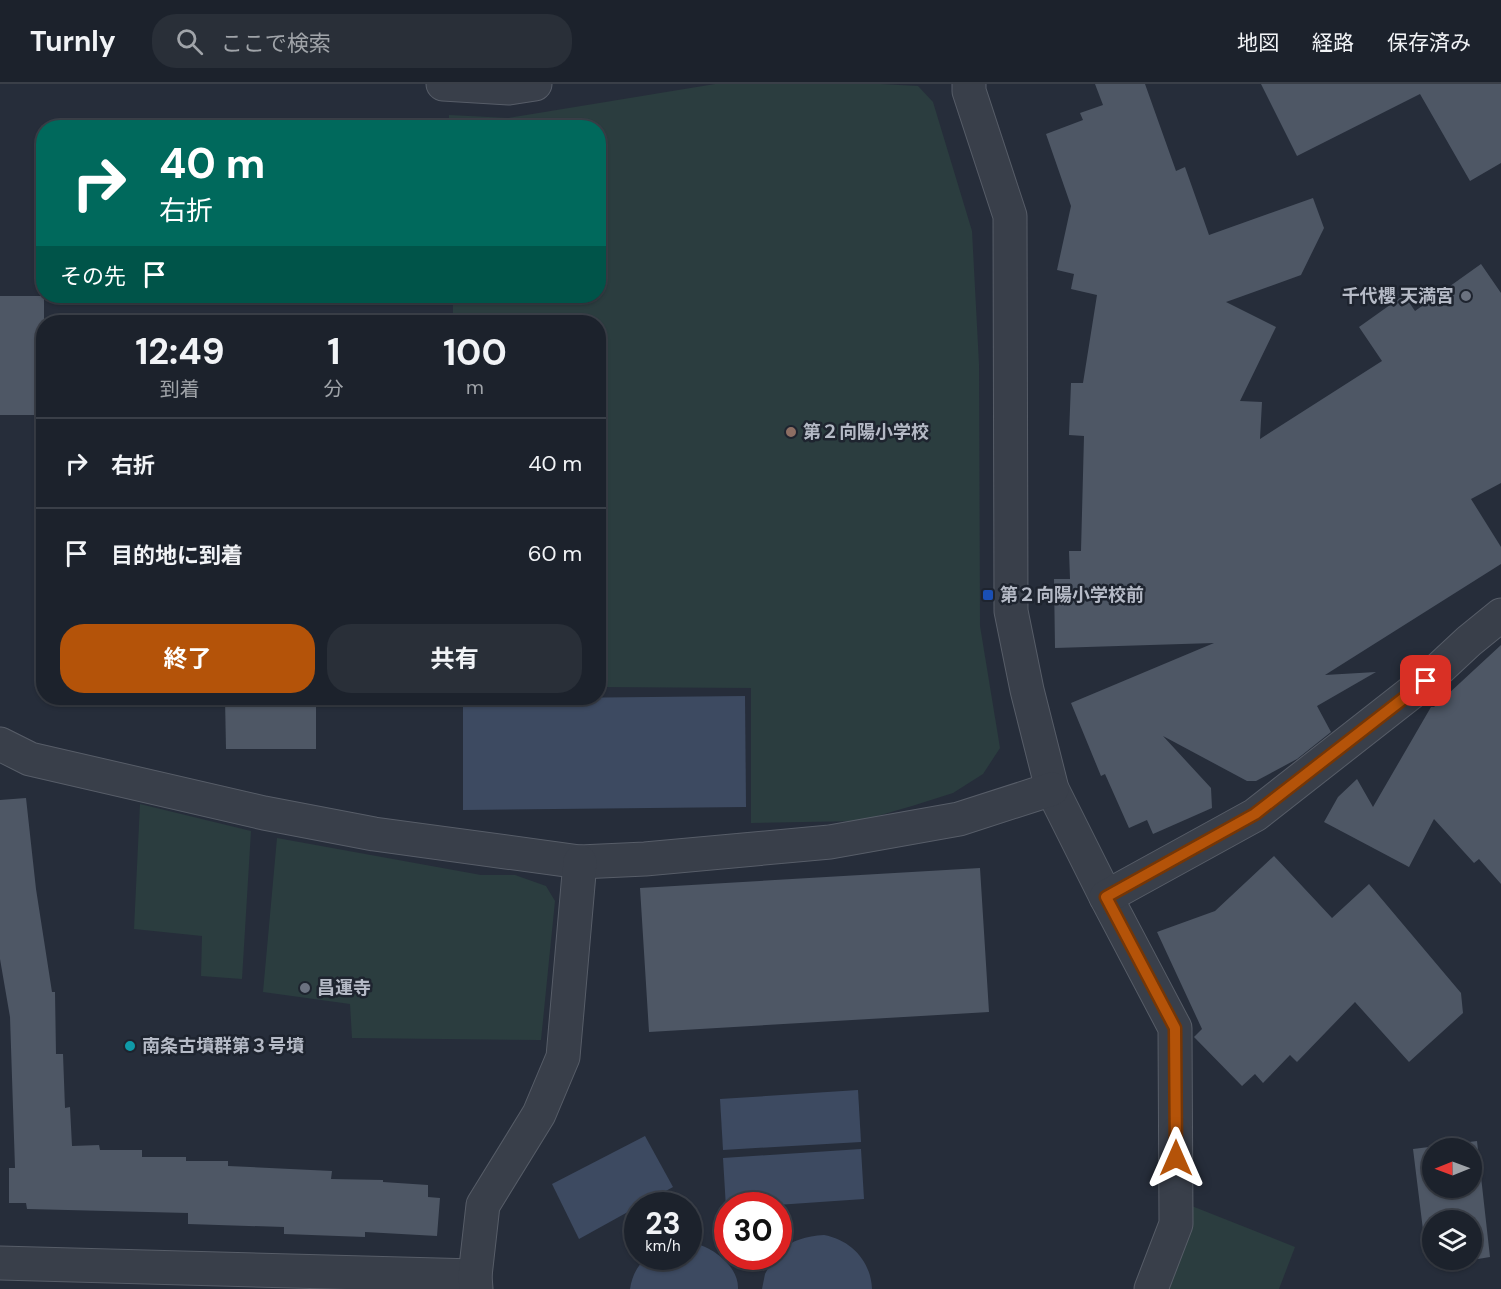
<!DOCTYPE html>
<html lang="ja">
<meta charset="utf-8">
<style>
:root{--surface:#1c222c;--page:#292f38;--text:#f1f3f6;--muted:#a0a4a9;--line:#3a3f48;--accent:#b45309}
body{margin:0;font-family:"DM Sans","Noto Sans JP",sans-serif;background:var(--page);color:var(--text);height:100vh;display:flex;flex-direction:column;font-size:22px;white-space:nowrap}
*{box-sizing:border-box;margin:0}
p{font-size:20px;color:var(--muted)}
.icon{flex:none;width:33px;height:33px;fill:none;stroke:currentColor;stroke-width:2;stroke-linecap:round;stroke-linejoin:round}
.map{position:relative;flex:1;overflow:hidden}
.sheet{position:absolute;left:36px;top:231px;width:570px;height:390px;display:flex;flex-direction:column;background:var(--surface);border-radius:24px;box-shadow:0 2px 4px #0004,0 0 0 2px var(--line)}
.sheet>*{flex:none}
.banner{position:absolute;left:36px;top:36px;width:570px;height:183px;border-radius:24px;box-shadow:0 2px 4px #0004,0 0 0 2px var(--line);background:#00695c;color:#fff;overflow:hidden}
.needle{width:39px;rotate:269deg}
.controls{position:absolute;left:1422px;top:1054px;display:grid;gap:12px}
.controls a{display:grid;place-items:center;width:60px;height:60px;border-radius:50%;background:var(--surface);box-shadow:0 2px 4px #0004,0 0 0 2px var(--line);font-size:30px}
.speed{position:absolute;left:624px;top:1108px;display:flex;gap:12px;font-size:30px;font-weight:700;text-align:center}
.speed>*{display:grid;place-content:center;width:78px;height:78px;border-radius:50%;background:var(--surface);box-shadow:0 2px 4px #0004,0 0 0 2px var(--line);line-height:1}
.speed small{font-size:15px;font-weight:400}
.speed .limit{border:9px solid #d22;background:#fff;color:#111}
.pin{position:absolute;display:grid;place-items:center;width:51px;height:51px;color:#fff;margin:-26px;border-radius:12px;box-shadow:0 3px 9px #0006}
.me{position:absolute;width:66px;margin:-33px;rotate:0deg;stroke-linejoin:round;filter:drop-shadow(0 0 4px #0008)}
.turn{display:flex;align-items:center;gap:21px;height:126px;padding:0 24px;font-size:27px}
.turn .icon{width:78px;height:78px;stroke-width:2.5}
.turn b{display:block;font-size:42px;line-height:51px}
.then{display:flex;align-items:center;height:57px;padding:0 24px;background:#0003;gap:12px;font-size:22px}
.eta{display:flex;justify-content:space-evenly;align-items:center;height:102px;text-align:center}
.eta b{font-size:36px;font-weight:700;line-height:42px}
.cta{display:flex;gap:12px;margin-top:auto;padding:12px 24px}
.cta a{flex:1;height:69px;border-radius:24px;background:var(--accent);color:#fff;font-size:24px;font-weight:700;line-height:69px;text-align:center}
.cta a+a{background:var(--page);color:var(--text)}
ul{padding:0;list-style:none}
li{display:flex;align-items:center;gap:18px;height:90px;padding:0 24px;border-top:2px solid var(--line)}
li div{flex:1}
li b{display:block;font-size:22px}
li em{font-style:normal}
header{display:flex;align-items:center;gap:36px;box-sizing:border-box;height:84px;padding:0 30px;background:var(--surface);border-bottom:2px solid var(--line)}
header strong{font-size:28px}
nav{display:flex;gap:33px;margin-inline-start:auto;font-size:21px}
.search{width:420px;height:54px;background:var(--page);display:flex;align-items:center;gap:15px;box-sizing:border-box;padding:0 21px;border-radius:24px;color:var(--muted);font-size:22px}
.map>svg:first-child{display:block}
.green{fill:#2b3d3f}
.water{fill:#3d4a61}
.building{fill:#4e5765;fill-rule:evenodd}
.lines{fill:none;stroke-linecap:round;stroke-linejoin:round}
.minor-casing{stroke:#575d68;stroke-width:35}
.minor{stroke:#393f4a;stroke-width:33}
.route-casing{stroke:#753606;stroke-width:15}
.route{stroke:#b45309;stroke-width:10}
.worship-dot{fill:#6b7280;stroke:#1e242f;stroke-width:2}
.education-dot{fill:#8d6e63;stroke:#1e242f;stroke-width:2}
.transit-dot{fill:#1a4fb4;stroke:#1e242f;stroke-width:2}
.culture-dot{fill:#0f9aa8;stroke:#1e242f;stroke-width:2}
.labels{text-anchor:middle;stroke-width:5;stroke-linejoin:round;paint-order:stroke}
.poi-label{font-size:18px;font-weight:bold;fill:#b5bac6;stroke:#1e242f;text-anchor:start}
</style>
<header>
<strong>Turnly</strong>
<div class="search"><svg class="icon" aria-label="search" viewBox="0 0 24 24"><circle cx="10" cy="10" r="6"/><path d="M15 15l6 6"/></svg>ここで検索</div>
<nav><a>地図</a><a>経路</a><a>保存済み</a></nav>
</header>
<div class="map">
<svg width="1501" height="1205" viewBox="0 0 1501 1205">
<rect width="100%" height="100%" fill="#262d3a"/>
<!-- green -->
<g class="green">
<path d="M715,0H881L918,2L933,18L972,147L979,280L980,542L1000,664L983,690L953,709L912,722L860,737L751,739V604L599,603L598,238H453V212H598V44L449,43V31L508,34Z"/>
<path d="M140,720L251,747L242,895L201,892L202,852L134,845Z"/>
<path d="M277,754L481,791H515L546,802L555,817L541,956L352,954L350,920L263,908Z"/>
<path d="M1169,1113L1295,1163L1279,1205H1139Z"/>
</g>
<!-- water -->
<g class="water">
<path d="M745,612L746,723L463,726V615Z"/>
<path d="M858,1006L861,1058L723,1066L720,1015Z"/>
<path d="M645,1052L673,1103L579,1155L552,1100Z"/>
<path d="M861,1065L864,1115L762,1122H728L726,1124L723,1074Z"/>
<path d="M824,1151C851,1156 871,1177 872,1205H762L765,1190L774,1173H778L779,1168C792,1156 806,1152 824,1151Z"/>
<path d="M689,1158C710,1161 739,1181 738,1205H630C632,1192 637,1182 647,1173H688Z"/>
</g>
<!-- building -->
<g class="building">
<path d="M1095,0H1145L1176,87L1185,83L1209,151L1313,114L1324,144L1301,191L1226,218L1276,243L1240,317L1262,318L1260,355L1382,277L1359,243L1404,211L1415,227L1481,180L1501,209V399L1471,415L1501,463V480L1325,591L1376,588L1317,622L1331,648L1297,675L1256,697H1247L1163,652L1211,704L1212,724L1153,750L1147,736L1129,744L1105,690L1101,692L1071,619L1214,559L1055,564L1054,495H1070L1069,467H1081L1084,352L1069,351L1071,299H1083L1097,211L1071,205L1074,190L1057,186L1071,122L1046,50L1083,36L1080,29L1103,21Z"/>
<path d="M1261,0H1501V79L1470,97L1420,10L1297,72Z"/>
<rect x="0" y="212" width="44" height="119"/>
<path d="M1501,561V800L1479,775L1474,779L1434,735L1409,783L1324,738L1338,713L1357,695L1373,723L1431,623H1434Z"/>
<path d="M225,614H316V665H226Z"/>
<path d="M26,714L36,805L52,908H55L56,970H63L65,1024L70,1023L72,1062L99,1061L100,1066H142V1073H186V1077H228V1082L332,1087L331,1095L383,1096V1098L428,1101V1113L440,1114L437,1152L365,1148V1153L284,1150V1143L188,1140V1129L27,1125L26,1119H9V1084H15L10,933L0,875V716Z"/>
<path d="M1274,772L1332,834L1369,800L1461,909L1463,929L1409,978L1355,918L1297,978L1290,971L1263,999L1255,990L1242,1002L1194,953L1202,945L1157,848L1215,827Z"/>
<path d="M980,784L989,928L649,948L640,804Z"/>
<path d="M1477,1057L1490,1173L1472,1176V1137H1432V1161L1425,1162L1413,1065ZM1432,1065H1472V1104H1432Z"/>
</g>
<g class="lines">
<defs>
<g id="minor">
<path d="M443,0L509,4L535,0"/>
<path d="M969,0V7L1010,132L1011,527L1027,606L1052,705L1106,813L1175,944L1176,1140L1151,1205"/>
<path d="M0,660L30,675L264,729L374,750L580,778L645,775L830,758L959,735L1052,705"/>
<path d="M1106,813L1255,731L1426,597L1469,557L1501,531"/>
<path d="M0,1179L475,1192"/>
<path d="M476,1205L475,1192L483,1121L539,1030L563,973L580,778"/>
</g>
</defs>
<!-- minor casing -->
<use href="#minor" class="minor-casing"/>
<!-- minor -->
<use href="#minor" class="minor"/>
</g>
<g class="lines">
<defs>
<path id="route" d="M1176,1074L1175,944L1106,813L1255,730L1426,597"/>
</defs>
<!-- route casing -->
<use href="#route" class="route-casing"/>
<!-- route -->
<use href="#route" class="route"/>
</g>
<!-- markers -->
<g class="worship-dot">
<circle cx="1466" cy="212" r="6"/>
<circle cx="305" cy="904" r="6"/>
</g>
<circle class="education-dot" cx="791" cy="348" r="6"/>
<rect class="transit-dot" x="982" y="505" width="12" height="12" rx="3"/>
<circle class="culture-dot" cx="130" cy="962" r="6"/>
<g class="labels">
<!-- poi labels -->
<g class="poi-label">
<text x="1454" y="218" text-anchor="end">千代櫻 天満宮</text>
<text x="803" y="354">第２向陽小学校</text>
<text x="1000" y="517">第２向陽小学校前</text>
<text x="317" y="910">昌運寺</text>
<text x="142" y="968">南条古墳群第３号墳</text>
</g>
</g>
</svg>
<div class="controls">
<a><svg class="needle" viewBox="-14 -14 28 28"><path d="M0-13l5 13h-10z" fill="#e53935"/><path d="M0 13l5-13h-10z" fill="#a0a4a9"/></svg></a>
<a><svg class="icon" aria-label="layers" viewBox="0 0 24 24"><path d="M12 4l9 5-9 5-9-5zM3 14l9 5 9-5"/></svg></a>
</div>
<div class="speed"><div>23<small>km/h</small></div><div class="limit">30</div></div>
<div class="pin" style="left:1426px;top:597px;background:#d93025"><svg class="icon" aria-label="arrive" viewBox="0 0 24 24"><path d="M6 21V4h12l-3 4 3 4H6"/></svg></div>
<svg class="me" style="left:1176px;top:1074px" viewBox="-20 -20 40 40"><path d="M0-17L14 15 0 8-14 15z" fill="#b45309" stroke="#fff" stroke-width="4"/></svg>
<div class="banner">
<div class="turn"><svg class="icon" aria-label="right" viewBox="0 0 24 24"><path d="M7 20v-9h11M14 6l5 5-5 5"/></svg><div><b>40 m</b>右折</div></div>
<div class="then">その先<svg class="icon" aria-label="arrive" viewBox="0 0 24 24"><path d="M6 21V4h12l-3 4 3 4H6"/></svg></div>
</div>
<section class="sheet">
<div class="eta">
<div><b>12:49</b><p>到着</p></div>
<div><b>1</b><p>分</p></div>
<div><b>100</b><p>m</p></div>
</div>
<ul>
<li><svg class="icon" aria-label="right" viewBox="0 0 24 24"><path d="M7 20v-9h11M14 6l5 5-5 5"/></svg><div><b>右折</b></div><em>40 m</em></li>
<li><svg class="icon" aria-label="arrive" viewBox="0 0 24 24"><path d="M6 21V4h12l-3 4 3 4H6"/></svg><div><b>目的地に到着</b></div><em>60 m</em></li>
</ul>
<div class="cta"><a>終了</a><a>共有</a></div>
</section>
</div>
